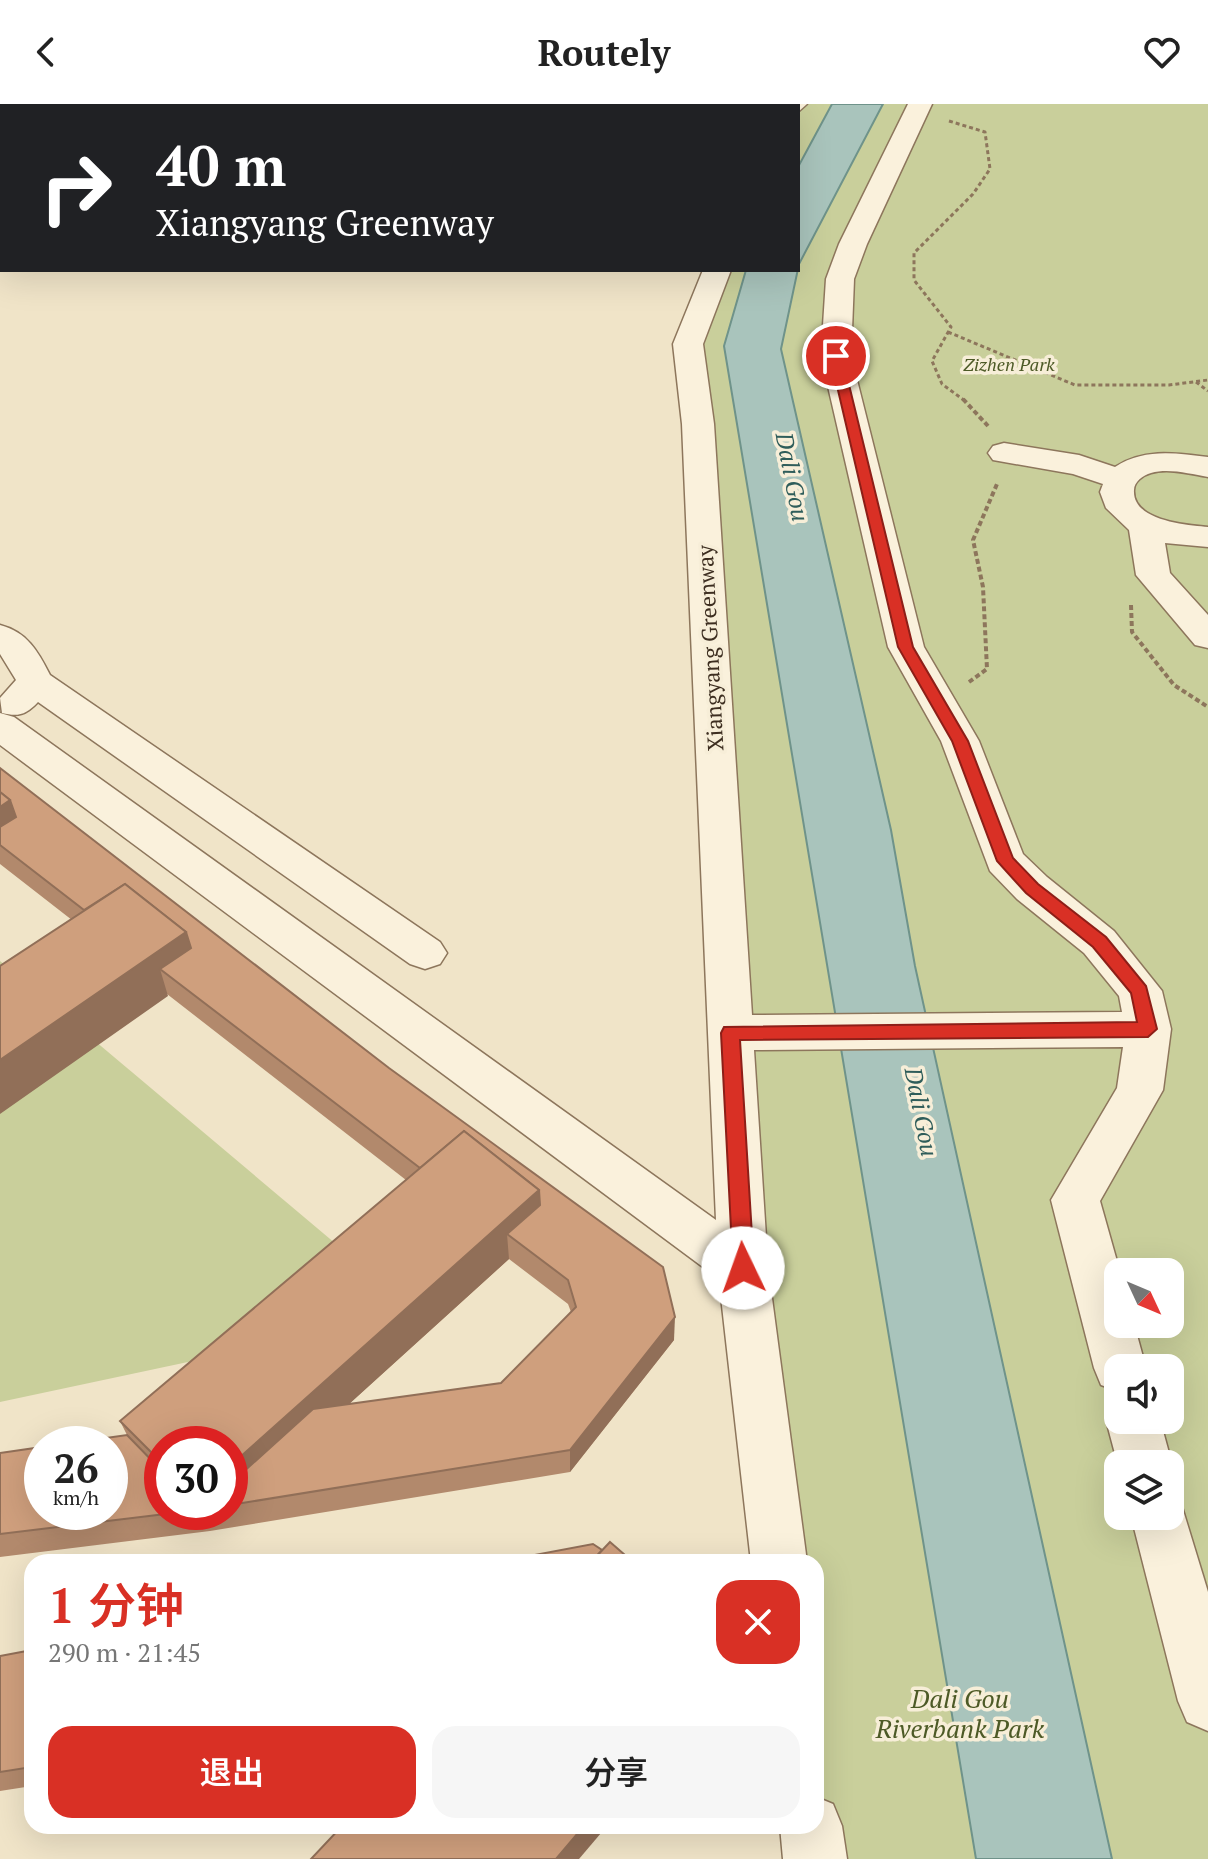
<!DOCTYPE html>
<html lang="zh">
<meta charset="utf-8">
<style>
:root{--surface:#fff;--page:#f6f6f6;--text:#222;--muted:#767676;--accent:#d93025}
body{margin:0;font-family:"PT Serif","Noto Sans SC",serif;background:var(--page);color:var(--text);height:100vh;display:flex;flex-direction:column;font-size:30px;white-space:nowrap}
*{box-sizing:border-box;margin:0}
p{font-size:26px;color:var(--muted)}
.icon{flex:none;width:44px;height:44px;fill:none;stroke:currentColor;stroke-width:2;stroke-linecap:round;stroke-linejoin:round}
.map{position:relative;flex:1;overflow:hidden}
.sheet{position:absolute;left:24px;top:1450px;width:800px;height:280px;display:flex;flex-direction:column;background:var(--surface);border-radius:24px;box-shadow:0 8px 32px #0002}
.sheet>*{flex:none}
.banner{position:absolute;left:0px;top:0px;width:800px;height:168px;box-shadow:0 8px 32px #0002;background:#202124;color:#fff;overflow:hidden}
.needle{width:52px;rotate:134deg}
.buttons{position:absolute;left:1104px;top:1154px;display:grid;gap:16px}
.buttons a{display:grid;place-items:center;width:80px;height:80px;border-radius:16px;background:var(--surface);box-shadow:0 8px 32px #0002;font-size:40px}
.speed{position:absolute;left:24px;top:1322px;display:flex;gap:16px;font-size:40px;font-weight:700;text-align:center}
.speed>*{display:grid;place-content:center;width:104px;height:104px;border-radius:50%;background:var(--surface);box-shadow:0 8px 32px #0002;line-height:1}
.speed small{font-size:20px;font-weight:400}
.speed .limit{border:12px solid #d22;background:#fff;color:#111}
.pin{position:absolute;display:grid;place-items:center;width:68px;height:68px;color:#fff;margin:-34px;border:4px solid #fff;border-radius:50%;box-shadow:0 2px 8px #0007}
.me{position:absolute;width:88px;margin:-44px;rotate:357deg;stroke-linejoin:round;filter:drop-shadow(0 0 6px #0008)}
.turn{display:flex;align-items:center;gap:28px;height:168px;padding:0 24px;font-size:36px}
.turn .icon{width:104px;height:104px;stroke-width:2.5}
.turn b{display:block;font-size:56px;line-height:68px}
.round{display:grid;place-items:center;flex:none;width:84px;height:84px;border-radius:24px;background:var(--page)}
.overview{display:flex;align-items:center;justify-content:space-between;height:136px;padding:0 24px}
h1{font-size:48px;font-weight:600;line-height:60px;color:var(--accent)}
.primary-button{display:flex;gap:16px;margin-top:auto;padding:16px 24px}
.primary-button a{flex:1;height:92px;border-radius:24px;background:var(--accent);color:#fff;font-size:32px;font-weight:600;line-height:92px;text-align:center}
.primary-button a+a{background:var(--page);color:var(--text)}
header{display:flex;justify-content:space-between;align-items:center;height:104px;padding:0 24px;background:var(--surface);font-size:36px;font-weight:600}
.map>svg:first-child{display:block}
.green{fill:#c9cf9b;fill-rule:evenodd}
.water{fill:#a9c4bc;stroke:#6f938a;stroke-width:2}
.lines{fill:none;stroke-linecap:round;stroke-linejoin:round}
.minor-casing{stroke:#8d765c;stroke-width:3}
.path-far1{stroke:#8d765c;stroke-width:3;stroke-dasharray:4 3;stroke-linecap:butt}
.path{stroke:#8d765c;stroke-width:4;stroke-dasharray:5 3;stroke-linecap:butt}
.minor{fill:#faf1dc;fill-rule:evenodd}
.wall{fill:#b2896c;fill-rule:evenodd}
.shaded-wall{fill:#916f58}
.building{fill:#cf9f7d;stroke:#916f58;stroke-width:2}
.route{fill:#d93025;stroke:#8d1f18;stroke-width:2}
.labels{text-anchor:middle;stroke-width:7;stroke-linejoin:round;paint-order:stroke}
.far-park-label{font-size:18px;font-style:italic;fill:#4d5a26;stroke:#f7eed8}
.street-label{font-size:22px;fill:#3d2e20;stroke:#f7eed8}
.water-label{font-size:24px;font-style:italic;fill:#2f5d5a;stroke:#f7eed8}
.near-park-label{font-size:26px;font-style:italic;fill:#4d5a26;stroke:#f7eed8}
</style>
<header><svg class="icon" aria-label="back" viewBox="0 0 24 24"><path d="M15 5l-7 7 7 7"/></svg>Routely<svg class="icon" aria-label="heart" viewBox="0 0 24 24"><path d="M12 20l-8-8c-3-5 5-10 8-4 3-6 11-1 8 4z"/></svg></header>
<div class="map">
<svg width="1208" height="1755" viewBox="0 0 1208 1755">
<rect width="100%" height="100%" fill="#f0e4c8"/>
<!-- green -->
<g class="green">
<path d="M795,0H1208V1755H815L816,1458H779L688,240L717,166H798V2ZM1118,1168H1170V1220H1118ZM1118,1264H1170V1316H1118ZM1118,1360H1170V1412H1118Z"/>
<path d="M0,857L418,1209L0,1298Z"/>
</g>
<!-- water -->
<path class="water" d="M832,0H883L799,160L781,245L891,726L915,862L1112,1755H976L724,242L746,166H798V63Z"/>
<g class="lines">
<defs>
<g id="minor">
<path d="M783,0H807L798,8V2Z"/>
<path d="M908,0H932L867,140L854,175L851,252L924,543L979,637L1023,750L1047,773L1114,827L1162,887L1171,925L1163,986L1100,1097L1120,1168L1118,1220H1134L1146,1264H1118V1287L1101,1281L1094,1264L1051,1096L1117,984L1123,943L754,946L768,1164L807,1458H751L719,1175L0,641V609L14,613L716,1116L682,320L673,240L703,166H731L703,240L714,320L752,911L1122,908L1119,892L1084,849L1017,795L990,767L941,637L888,543L821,252L826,175L839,140Z"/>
<path d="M1004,339L1079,351L1115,363C1144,344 1175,349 1208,353V373C1190,370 1169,364 1151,369C1143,371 1134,378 1134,386C1132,417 1187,421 1208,423V443L1165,439L1170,469L1208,511V544L1195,541L1136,471L1129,426L1106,404L1100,388L1103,380L1073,370L993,356L988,349L993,342Z"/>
<path d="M0,521C27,528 38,547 50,571L440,838L447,849L440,860L425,865L410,860L38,598C26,611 18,613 2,609L0,594L16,576L0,550Z"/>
<path d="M1118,1297V1316H1160L1172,1360L1170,1365V1360L1118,1361L1106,1316L1114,1298Z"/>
<path d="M1170,1390L1179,1393L1208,1488V1627L1187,1618L1178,1597L1131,1412H1170Z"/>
<path d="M816,1693L833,1700L842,1722L847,1755H783L780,1722H816Z"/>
</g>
</defs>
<!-- minor casing -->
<use href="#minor" class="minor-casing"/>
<!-- path-far1 -->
<g class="path-far1">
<path d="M949,17L985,28L990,65L973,90L914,149V176L951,223L932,257L942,280L965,297"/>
<path d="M948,228L1075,281H1169L1208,276"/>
<path d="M1196,278L1208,287"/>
</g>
<!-- path -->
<g class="path">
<path d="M963,295L988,322"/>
<path d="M1131,501L1132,528L1174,581L1208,603"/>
<path d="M969,578L987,565L983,483L973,436L997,380"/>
</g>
<!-- minor -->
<use href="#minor" class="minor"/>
</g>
<!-- wall -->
<g class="wall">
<path d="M0,664L674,1236L570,1368L210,1427L0,1453V1349L127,1331L120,1317L406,1076L0,760ZM509,1155L568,1200L571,1208L501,1279L349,1300ZM162,1340H230V1408H162Z"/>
<path d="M32,1546V1682L0,1687V1552Z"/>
</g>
<!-- shaded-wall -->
<g class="shaded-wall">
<path d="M10,696L26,740L0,741V703Z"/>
<path d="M186,828L198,870L160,865L168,892L0,1010V956Z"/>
<path d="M539,1086L541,1126L507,1130L509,1155L240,1399L230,1401V1362Z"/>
<path d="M675,1213L674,1236L570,1368V1346Z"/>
<path d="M584,1722H607L579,1755H556Z"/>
</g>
<!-- building -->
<g class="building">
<path d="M0,664L389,964L663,1163L675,1213L570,1346L230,1401V1380L313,1305L501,1279L576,1203L568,1176L507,1130L540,1101L539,1086L464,1027L420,1064L160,865L191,844L186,828L125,780L84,806L0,741V723L16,713L10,696L0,688Z"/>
<path d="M0,688L10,696L0,703Z"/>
<path d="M125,780L186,828L0,956V862Z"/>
<path d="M464,1027L539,1086L230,1362V1340H162V1359L120,1317Z"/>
<path d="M127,1331L162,1367V1408H182L0,1430V1349L42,1343V1408H110V1340H63Z"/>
<path d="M610,1438L633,1458H591Z"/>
<path d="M593,1440L602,1446L591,1458H498Z"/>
<path d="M32,1546V1663L0,1668V1552Z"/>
<path d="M342,1722H584L556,1755H311Z"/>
</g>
<!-- route -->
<path class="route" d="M836,248L842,252L913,543L968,637L1013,754L1038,780L1106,833L1146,882L1157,925L1148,933L740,936L754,1164L751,1171L743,1173L736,1171L733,1164L721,929L724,923L1137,918L1131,889L1093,843L1026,789L997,757L952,637L898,543L830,252Z"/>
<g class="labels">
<!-- far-park labels -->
<g class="far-park-label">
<text x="1009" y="267">Zizhen Park</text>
</g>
<!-- street labels -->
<g class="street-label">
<text transform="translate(710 544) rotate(-93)" y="8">Xiangyang Greenway</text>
</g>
<!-- water labels -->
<g class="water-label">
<text transform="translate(792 373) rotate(79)" y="8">Dali Gou</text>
<text transform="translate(921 1008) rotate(79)" y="8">Dali Gou</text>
</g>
<!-- near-park labels -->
<g class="near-park-label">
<text x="960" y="1604">Dali Gou<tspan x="960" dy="30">Riverbank Park</tspan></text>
</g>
</g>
</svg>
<div class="buttons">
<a><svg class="needle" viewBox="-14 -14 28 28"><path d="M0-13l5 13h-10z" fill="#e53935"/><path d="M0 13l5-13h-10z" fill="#767676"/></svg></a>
<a><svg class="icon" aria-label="sound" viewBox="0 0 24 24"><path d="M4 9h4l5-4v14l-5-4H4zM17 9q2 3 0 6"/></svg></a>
<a><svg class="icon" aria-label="layers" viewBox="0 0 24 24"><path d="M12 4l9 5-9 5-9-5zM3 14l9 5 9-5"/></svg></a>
</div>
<div class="speed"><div>26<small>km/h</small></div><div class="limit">30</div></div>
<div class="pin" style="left:836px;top:252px;background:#d93025"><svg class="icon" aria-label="arrive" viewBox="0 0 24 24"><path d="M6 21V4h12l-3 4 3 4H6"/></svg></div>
<svg class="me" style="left:743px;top:1164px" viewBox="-20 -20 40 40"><circle r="19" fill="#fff"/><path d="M0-13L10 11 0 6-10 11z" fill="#d93025"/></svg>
<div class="banner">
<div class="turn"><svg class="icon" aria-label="right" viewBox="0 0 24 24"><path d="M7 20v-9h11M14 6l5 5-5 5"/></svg><div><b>40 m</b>Xiangyang Greenway</div></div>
</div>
<section class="sheet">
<div class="overview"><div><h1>1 分钟</h1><p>290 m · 21:45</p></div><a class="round" style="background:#d93025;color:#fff"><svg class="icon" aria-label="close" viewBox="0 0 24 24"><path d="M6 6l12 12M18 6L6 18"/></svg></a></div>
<div class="primary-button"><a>退出</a><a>分享</a></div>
</section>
</div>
